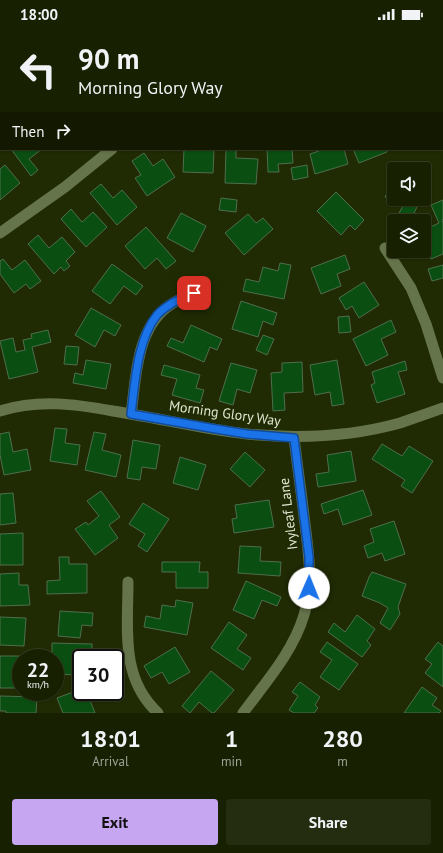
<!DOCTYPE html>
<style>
:root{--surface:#182002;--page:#252d11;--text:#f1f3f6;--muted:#9fa399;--line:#363e24;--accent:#c6a6f0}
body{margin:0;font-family:"PT Sans",sans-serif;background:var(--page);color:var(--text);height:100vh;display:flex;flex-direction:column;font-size:15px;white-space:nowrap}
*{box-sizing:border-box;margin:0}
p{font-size:13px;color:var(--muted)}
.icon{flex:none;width:22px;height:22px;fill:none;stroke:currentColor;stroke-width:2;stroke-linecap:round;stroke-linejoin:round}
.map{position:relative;height:685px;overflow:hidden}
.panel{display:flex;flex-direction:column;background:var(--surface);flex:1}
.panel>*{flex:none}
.top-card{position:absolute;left:0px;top:0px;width:443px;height:122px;box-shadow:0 1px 3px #0004,0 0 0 1px var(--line);background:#182002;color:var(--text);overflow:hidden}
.tools{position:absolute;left:387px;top:134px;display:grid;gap:8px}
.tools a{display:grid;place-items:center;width:44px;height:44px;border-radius:4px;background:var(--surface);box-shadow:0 1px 3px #0004,0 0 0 1px var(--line);font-size:20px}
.speed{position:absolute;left:12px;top:621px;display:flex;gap:8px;font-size:20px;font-weight:700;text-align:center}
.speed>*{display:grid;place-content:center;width:52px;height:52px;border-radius:50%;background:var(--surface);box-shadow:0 1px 3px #0004,0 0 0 1px var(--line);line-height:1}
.speed small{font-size:10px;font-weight:400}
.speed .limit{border:2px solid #111;border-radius:6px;background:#fff;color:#111}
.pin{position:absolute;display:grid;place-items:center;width:34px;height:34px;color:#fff;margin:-17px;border-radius:8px;box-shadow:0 2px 6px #0006}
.me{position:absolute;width:44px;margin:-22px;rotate:1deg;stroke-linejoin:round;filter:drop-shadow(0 0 3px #0008)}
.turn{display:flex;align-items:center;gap:14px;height:84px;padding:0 12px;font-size:18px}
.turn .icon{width:52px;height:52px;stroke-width:2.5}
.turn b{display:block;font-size:28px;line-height:34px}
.then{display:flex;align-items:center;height:38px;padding:0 12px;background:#0003;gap:8px;font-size:15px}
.eta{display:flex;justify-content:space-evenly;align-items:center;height:68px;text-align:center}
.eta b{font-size:24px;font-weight:600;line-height:28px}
.action{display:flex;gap:8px;margin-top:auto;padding:8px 12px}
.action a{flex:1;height:46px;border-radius:4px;background:var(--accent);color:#111;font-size:16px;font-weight:600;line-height:46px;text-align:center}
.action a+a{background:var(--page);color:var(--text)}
.status{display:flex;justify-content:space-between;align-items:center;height:28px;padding:0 20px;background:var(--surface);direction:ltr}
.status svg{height:11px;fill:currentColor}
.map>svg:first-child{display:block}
.building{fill:#0a4f11;stroke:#4e6e4d}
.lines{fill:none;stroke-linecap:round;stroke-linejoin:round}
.service{stroke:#66744b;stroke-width:6}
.minor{stroke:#66744b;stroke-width:11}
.secondary{stroke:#8f7a65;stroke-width:11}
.route-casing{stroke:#114b97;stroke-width:10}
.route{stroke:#1a73e8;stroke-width:7}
.labels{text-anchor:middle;stroke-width:4;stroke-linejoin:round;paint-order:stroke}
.street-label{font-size:14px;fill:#dee6d0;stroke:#202b03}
</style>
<div class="status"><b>18:00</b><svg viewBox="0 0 49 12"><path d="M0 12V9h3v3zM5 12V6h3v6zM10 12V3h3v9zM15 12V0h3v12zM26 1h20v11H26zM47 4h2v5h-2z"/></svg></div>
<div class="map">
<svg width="443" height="685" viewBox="0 0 443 685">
<rect width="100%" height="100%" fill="#202b03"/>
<!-- building -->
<g class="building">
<path d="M0,0L9,1H1L0,50Z"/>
<path d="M76,0H99L98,1Z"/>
<path d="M228,0H251L228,1Z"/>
<path d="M325,0H347L345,1Z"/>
<path d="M357,0H372L373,1H357Z"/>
<path d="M11,121H42L29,131L38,142L31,148Z"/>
<path d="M184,121H214L213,145L183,144Z"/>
<path d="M226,121H236V130L258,131L256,156L225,155Z"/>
<path d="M267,121H292L293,135L278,136L279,144H268Z"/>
<path d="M318,121H344L348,136L315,146L310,126L319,123Z"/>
<path d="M353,121H386L387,124L359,135Z"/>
<path d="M144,125L153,138L163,131L175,149L147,168L135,150L141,147L132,133Z"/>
<path d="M5,137L20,155L0,172V141Z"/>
<path d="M307,137L308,149L293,152L291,140Z"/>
<path d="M394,153V171H421L410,193L398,187L403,178L385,169Z"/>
<path d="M101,156L113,170L122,162L137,179L117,197L90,165Z"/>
<path d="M336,164L364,192L355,202L350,197L341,207L317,183Z"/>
<path d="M221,170L237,172L236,184L219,182Z"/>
<path d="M443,172V191L442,192L443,195V226L431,231L424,215V202L439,195L431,177Z"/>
<path d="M71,181L82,194L93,184L107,199L86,219L61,191Z"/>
<path d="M181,185L206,198L193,224L167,210Z"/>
<path d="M248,186L256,195L263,190L273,201L244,227L225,205Z"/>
<path d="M146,199L176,233L166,241L157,230L145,241L125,218Z"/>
<path d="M38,207L49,220L62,209L75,224L66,233L70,238L64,243L61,239L54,246L28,216Z"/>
<path d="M345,227L350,241L337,246L341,258L321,266L311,240Z"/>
<path d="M3,231L12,242L25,232L41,253L30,261L26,256L14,265L0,246V233Z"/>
<path d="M280,235L291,237L284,271L243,263L246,251L259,254L263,239L278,243Z"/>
<path d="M112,236L143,258L136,267L124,258L110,276L92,263Z"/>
<path d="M443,237V250L432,253L428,241Z"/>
<path d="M364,254L379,277L359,290L352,278L346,282L339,270Z"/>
<path d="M241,273L277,285L273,297L263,293L258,309L232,301Z"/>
<path d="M91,280L121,297L115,308L104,302L95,319L75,307Z"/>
<path d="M349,288L351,304L339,305L338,289Z"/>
<path d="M391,292L396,304L381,311L388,327L366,338L353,311Z"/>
<path d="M191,297L222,311L217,322L210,319L204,334L167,318L171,310L183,315Z"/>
<path d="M48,302L51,314L32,319L38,344L9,351L0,313L13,310L16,324L25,322L23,312L32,310L31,306Z"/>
<path d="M263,307L274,311L267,327L256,322Z"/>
<path d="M66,318L79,319L77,337L64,336Z"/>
<path d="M86,332L111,336L106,361L73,355L75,345L83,347Z"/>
<path d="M337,332L344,376L332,378L330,364L315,367L310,337Z"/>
<path d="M405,333L407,342L398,344L405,366L377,375L371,357L375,355L372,344Z"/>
<path d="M302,334L303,364L284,365L285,382L273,383L271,345L282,344V335Z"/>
<path d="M231,335L257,342L250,365L237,361L233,377L219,373Z"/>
<path d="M164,337L200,347L196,360L204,362L200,375L172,367L177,351L161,347Z"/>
<path d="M55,400L67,401L65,415L80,417L77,437L50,433Z"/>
<path d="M9,404L13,424L27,421L31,442L4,447L0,427V406Z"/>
<path d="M94,404L106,406L102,422L121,427L116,449L85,442Z"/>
<path d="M133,412L160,417L156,441L142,439L140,452L127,450Z"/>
<path d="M382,416L402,428L409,418L433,433L412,465L401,458L405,452L372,431Z"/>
<path d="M351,423L356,453L318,459L316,446L329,444L327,427Z"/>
<path d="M245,424L265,442L250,459L230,441Z"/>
<path d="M180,429L206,437L198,462L173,455Z"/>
<path d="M363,462L372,487L343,497L338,481L324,486L321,476Z"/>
<path d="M101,463L120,489L109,497L118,510L95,527L75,501L86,494L88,497L99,488L87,473Z"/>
<path d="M13,465L16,495L0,497V466Z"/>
<path d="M269,472L274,499L234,505L232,491L237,490L235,477Z"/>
<path d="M143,475L169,491L147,524L138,518L145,506L129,496Z"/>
<path d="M394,493L405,526L385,533L382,525L368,530L364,518L374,514L370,501Z"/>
<path d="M23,505V537H0V506Z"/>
<path d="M240,518L261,519L260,533L281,534L280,548L238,545Z"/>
<path d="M59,529H69V536H87V565L47,566V553L60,552Z"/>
<path d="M162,534H200L199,544H208V560H176V544H162Z"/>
<path d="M372,544L406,556L398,579L400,586L390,602L380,595L388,580L380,575L362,568L369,549Z"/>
<path d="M19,545V557H28L30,577L0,578V546Z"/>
<path d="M246,553L281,569L277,578L262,572L254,591L233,582Z"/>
<path d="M176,572L193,575L187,607L144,599L146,588L160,591L162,577L175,579Z"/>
<path d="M60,583L93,585L92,598L82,597L80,610L58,608Z"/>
<path d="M357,587L375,601L367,613L371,617L362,629L328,604L334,595L345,604Z"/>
<path d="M0,589L26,590L24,618L0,617Z"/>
<path d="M229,594L247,607L237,621L251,630L243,642L211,620Z"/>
<path d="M327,614L358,636L339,662L320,649L332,632L320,624Z"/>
<path d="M438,614L443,618V659L425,645L432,636L425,631Z"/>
<path d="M52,615L92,616V629H76V647L55,646V630H52Z"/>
<path d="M175,619L190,644L169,656L162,644L151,650L144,638Z"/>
<path d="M0,628H28V630H21V660H0Z"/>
<path d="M211,643L234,662L214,685H212L199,674L190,685L182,678Z"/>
<path d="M300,654L320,669L315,677L318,680L314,685H294L289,682L298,668L292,664Z"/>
<path d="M422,659L437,670L432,677L441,683L439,685H404Z"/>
<path d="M81,661V664H99V666L89,670L95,685H63L57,670Z"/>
<path d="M0,668L37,669L36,685H6V683H0Z"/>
</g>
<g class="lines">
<!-- service -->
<g class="service">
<path d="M23,0L24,1"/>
<path d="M119,1L121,0"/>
<path d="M0,59L1,58"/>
<path d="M0,77H1"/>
</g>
<!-- minor -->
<g class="minor">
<path d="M442,37L443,36"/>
<path d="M0,205L65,159L112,121"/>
<path d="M385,220L411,260L426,296L443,350"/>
<path d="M0,383C38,371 75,376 113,383C158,390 203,401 247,406C299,411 350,409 400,395C415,390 429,385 443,380"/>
<path d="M131,386C136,351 136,304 166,280C177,271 191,266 204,260"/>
<path d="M128,554C128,601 120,650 158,685"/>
<path d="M243,685C265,655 293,624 304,587C314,555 308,521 304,488C301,462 297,436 294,409"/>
</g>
<!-- secondary -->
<g class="secondary">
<path d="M420,0V1"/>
<path d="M442,59L443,62"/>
</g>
</g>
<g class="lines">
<defs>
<path id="route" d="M194,265C181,270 167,276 157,287C137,312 135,355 131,386L216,401L247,406L294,410L309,529V560"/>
</defs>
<!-- route casing -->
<use href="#route" class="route-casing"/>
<!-- route -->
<use href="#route" class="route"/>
</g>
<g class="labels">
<!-- street labels -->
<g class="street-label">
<text transform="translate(225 385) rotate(8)" y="5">Morning Glory Way</text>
<text transform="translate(288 486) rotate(-97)" y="5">Ivyleaf Lane</text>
</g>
</g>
</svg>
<div class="tools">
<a><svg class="icon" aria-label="sound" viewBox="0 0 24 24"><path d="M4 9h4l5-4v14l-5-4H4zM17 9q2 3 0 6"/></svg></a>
<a><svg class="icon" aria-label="layers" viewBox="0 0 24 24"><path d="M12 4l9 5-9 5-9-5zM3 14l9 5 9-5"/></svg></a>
</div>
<div class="speed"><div>22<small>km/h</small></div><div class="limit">30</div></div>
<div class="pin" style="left:194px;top:265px;background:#d93025"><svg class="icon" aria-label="arrive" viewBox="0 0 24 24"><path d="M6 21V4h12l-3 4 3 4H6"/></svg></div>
<svg class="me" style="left:309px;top:560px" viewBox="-20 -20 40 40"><circle r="19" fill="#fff"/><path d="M0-13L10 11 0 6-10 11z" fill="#1a73e8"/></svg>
<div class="top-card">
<div class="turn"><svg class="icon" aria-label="left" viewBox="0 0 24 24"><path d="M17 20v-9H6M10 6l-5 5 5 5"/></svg><div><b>90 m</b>Morning Glory Way</div></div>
<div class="then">Then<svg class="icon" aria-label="right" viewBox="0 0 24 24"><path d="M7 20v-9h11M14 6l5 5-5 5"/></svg></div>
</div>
</div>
<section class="panel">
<div class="eta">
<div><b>18:01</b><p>Arrival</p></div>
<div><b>1</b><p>min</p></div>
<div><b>280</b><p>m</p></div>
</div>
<div class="action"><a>Exit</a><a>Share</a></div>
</section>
